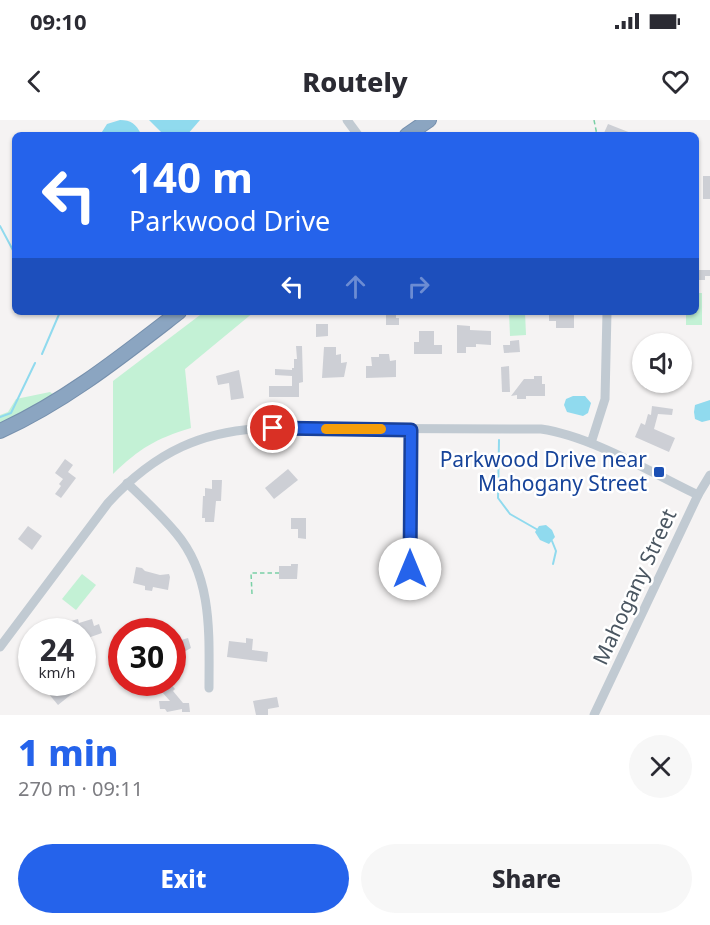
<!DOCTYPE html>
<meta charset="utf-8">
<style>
:root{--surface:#fff;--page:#f7f7f7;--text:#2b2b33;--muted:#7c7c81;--accent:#2563eb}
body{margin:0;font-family:"Noto Sans",sans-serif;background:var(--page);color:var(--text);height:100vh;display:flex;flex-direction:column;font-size:22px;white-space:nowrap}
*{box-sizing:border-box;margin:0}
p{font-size:20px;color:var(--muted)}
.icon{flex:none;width:33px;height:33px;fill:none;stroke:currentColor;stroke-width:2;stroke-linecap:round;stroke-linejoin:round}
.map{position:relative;height:595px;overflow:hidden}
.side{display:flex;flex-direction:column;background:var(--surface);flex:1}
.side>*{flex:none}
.banner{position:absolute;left:12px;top:12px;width:687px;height:183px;border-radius:9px;box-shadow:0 2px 4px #0004;background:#2563eb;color:#fff;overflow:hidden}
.tools{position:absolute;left:632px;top:213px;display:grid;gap:12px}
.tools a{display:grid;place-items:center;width:60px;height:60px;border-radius:50%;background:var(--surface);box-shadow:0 2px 4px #0004;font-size:30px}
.speed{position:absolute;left:18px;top:498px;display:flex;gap:12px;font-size:30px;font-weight:700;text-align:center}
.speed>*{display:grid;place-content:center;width:78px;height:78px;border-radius:50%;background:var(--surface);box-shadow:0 2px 4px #0004;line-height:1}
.speed small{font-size:15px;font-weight:400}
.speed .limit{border:9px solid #d22;background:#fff;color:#111}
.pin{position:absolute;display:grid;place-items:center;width:51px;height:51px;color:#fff;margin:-26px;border:3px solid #fff;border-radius:50%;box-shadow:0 2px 6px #0007}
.me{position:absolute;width:66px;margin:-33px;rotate:0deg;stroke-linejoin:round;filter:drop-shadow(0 0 4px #0008)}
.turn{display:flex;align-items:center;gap:21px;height:126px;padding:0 18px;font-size:27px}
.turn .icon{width:78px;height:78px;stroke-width:2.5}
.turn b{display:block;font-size:42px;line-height:51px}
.lanes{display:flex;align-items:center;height:57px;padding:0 18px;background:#0003;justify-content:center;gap:30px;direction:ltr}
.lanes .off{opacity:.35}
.round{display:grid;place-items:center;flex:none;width:63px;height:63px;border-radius:32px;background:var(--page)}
.headline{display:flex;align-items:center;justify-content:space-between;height:102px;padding:0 18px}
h1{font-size:36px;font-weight:800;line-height:45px;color:var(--accent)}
.primary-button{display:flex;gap:12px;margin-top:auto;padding:12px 18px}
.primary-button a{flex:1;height:69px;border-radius:36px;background:var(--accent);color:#fff;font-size:24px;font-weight:800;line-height:69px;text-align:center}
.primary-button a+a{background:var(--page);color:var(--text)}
.status{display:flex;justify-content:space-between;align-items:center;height:42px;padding:0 30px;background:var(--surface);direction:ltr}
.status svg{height:16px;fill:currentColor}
header{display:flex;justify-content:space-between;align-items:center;height:78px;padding:0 18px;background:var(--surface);font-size:27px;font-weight:800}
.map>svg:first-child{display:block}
.green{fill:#c3f1d5}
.water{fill:#90daee}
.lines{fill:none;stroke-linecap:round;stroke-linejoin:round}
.stream{stroke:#90daee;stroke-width:2}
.building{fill:#cdcfd5}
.highway-casing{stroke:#7690ad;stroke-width:16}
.path{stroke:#7ad0a6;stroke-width:1.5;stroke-dasharray:4.5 3;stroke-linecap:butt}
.minor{stroke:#c1cad2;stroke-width:9}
.highway{stroke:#8ba5c1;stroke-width:14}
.route-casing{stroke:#184099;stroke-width:15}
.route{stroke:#2563eb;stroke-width:10}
.slow{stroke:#f59e0b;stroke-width:10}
.transit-dot{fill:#1a4fb4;stroke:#fff;stroke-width:2}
.labels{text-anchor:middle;stroke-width:5;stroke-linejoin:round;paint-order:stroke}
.transit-label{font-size:21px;fill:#164399;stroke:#fff;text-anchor:end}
.street-label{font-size:21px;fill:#4a5661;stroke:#fff}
</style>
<div class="status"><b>09:10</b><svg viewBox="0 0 49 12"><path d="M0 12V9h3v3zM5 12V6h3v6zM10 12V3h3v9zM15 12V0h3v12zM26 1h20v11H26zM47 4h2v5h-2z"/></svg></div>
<header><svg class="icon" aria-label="back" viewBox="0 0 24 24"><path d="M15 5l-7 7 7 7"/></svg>Routely<svg class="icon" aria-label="heart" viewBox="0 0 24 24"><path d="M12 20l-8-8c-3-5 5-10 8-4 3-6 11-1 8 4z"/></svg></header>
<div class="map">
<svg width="710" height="595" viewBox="0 0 710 595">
<rect width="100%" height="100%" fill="#f5f3f3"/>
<!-- green -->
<g class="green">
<path d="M696,173H702V205H686V192H696Z"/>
<path d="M204,192H254L185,249L191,308C155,319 140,328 113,354V261Z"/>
<path d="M509,192H525L526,215L510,216Z"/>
<path d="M50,272L54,275L0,306V295L8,292L16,279Z"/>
<path d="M82,454L96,465L76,490L62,479Z"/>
</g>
<!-- water -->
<g class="water">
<path d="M120,0C131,0 136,4 141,14L122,15L121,13L114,15H100L107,4Z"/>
<path d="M149,0H200L187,15H164Z"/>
<path d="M573,276H585L591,283L588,293L583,296L567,292L564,285L566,279Z"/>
<path d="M710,280V300L702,302L695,299L694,292L695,285Z"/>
<path d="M546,405L552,410L555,417L549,424L540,420L535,412L539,406Z"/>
</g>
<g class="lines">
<!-- stream -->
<g class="stream">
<path d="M0,106L15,134"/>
<path d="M42,234L60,192"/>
<path d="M0,297L11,293L35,243"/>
<path d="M499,320L498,378L510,394L538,410"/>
<path d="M552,421L556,431L553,444"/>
</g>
</g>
<!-- building -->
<g class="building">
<path d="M608,4L636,15H610L604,13Z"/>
<rect x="703" y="56" width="7" height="23"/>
<path d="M696,150H710V156H705V160H696Z"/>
<path d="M386,192H396V198H399V205H386Z"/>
<path d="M549,192H574V208H556V201H549Z"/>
<path d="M316,204H328V216L316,217Z"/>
<path d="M457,205L470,206V210L491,211V225L476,224V227H466V233H457Z"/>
<path d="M419,211H434V225H442V234H414V222H419Z"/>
<path d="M519,220L520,232L504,233L503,225H510V221Z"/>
<path d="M296,226H302L303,262L299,263V277H269V266H292V256L275,255V249L292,250V248H294V239H297Z"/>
<path d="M324,227H336V235L341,234V243L347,242L344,257L322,258Z"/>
<path d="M379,234H389L390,241L396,240V257L366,258V246H372L371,237H379Z"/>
<path d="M509,246L510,272H502L501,247Z"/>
<path d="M239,250L244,278L231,280L229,263L218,265L216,256Z"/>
<path d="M534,256H542V264H545V276H526V279H517V275L511,276L524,259H534Z"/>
<rect x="646" y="262" width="21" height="7"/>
<path d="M652,286L673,289L672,295L658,294L654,309L675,318L669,332L635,317L641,303L645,305L648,294L651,295Z"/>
<path d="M65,339L73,345L68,352L76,358L61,378L55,374L61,366L59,364L63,359L55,353Z"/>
<path d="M288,349L298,360L274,379L265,368Z"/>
<path d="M212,360H222L221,381H216L214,402H205V398H202L203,376H205V368L212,369Z"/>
<path d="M291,398H306V419L298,418V409H291Z"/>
<path d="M28,406L42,416L32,430L18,419Z"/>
<path d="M291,444H298L297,459H279V446H291Z"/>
<path d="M136,447L142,448L145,451L160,455L169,454L170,457L168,470L153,467L152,471L145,470V466L133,463Z"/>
<path d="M78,499L79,503L92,499L94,506L99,504L102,513L82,520V512H62L73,507L71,501Z"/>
<path d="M172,517L181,520L188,518L191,528L182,533L179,539L172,542Z"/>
<path d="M246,518L253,519L252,530L268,532L267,542L227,537L229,521L246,523Z"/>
<path d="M61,562H77L78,569L58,585L48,573Z"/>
<path d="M166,562H169L175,569L173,571L183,583H189L190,592H182V589L167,592L165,589H160L159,581H170L162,572L164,570L161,567Z"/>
<path d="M277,577L279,587L268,589V595H256L253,581Z"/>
</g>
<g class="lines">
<defs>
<g id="highway">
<path d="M407,15L429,0"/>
<path d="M0,311C66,281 122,236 179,192"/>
</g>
</defs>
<!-- highway casing -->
<use href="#highway" class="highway-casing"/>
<!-- path -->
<g class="path">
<path d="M594,0L597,15"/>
<path d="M252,474L251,453H279"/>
</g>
<!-- minor -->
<g class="minor">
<path d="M347,0L358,15"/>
<path d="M591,323L605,279L607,192"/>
<path d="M127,363C144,379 161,395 176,413C213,457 209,514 209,568"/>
<path d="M410,449L411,310"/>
<path d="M0,527L108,383C155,332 203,309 273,308L541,309C591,316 652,353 698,375"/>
<path d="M594,595L698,375L710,355"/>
</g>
<!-- highway -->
<use href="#highway" class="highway"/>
</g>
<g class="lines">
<defs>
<path id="route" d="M273,308L411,310L410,449"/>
</defs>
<!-- route casing -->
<use href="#route" class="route-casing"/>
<!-- route -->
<use href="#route" class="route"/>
<!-- slow -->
<path class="slow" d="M326,309H381"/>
</g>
<!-- markers -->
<rect class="transit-dot" x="653" y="346" width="12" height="12" rx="3"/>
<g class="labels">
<!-- transit labels -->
<g class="transit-label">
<text x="647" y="347">Parkwood Drive near<tspan x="647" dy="24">Mahogany Street</tspan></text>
</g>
<!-- street labels -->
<g class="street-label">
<text transform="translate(635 467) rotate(-65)" y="7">Mahogany Street</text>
</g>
</g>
</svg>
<div class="tools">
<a><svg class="icon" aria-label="sound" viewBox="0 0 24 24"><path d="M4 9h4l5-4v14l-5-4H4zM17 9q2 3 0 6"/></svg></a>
</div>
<div class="speed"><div>24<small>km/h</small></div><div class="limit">30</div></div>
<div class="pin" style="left:273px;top:308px;background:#d93025"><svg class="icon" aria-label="arrive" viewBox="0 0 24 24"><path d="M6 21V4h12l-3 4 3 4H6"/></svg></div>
<svg class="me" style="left:410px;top:449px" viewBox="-20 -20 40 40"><circle r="19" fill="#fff"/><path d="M0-13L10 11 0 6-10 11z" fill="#2563eb"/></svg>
<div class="banner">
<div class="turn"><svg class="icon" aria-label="left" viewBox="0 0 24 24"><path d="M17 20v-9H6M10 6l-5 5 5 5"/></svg><div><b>140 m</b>Parkwood Drive</div></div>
<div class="lanes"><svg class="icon" aria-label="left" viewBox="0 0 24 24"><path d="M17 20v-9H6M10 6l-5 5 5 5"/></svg><svg class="icon off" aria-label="ahead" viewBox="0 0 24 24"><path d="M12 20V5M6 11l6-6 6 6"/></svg><svg class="icon off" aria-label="right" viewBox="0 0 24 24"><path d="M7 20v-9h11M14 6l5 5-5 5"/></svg></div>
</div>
</div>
<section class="side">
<div class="headline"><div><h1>1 min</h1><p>270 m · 09:11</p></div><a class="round"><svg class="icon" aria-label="close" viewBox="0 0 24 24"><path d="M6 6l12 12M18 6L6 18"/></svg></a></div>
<div class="primary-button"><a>Exit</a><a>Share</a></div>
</section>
